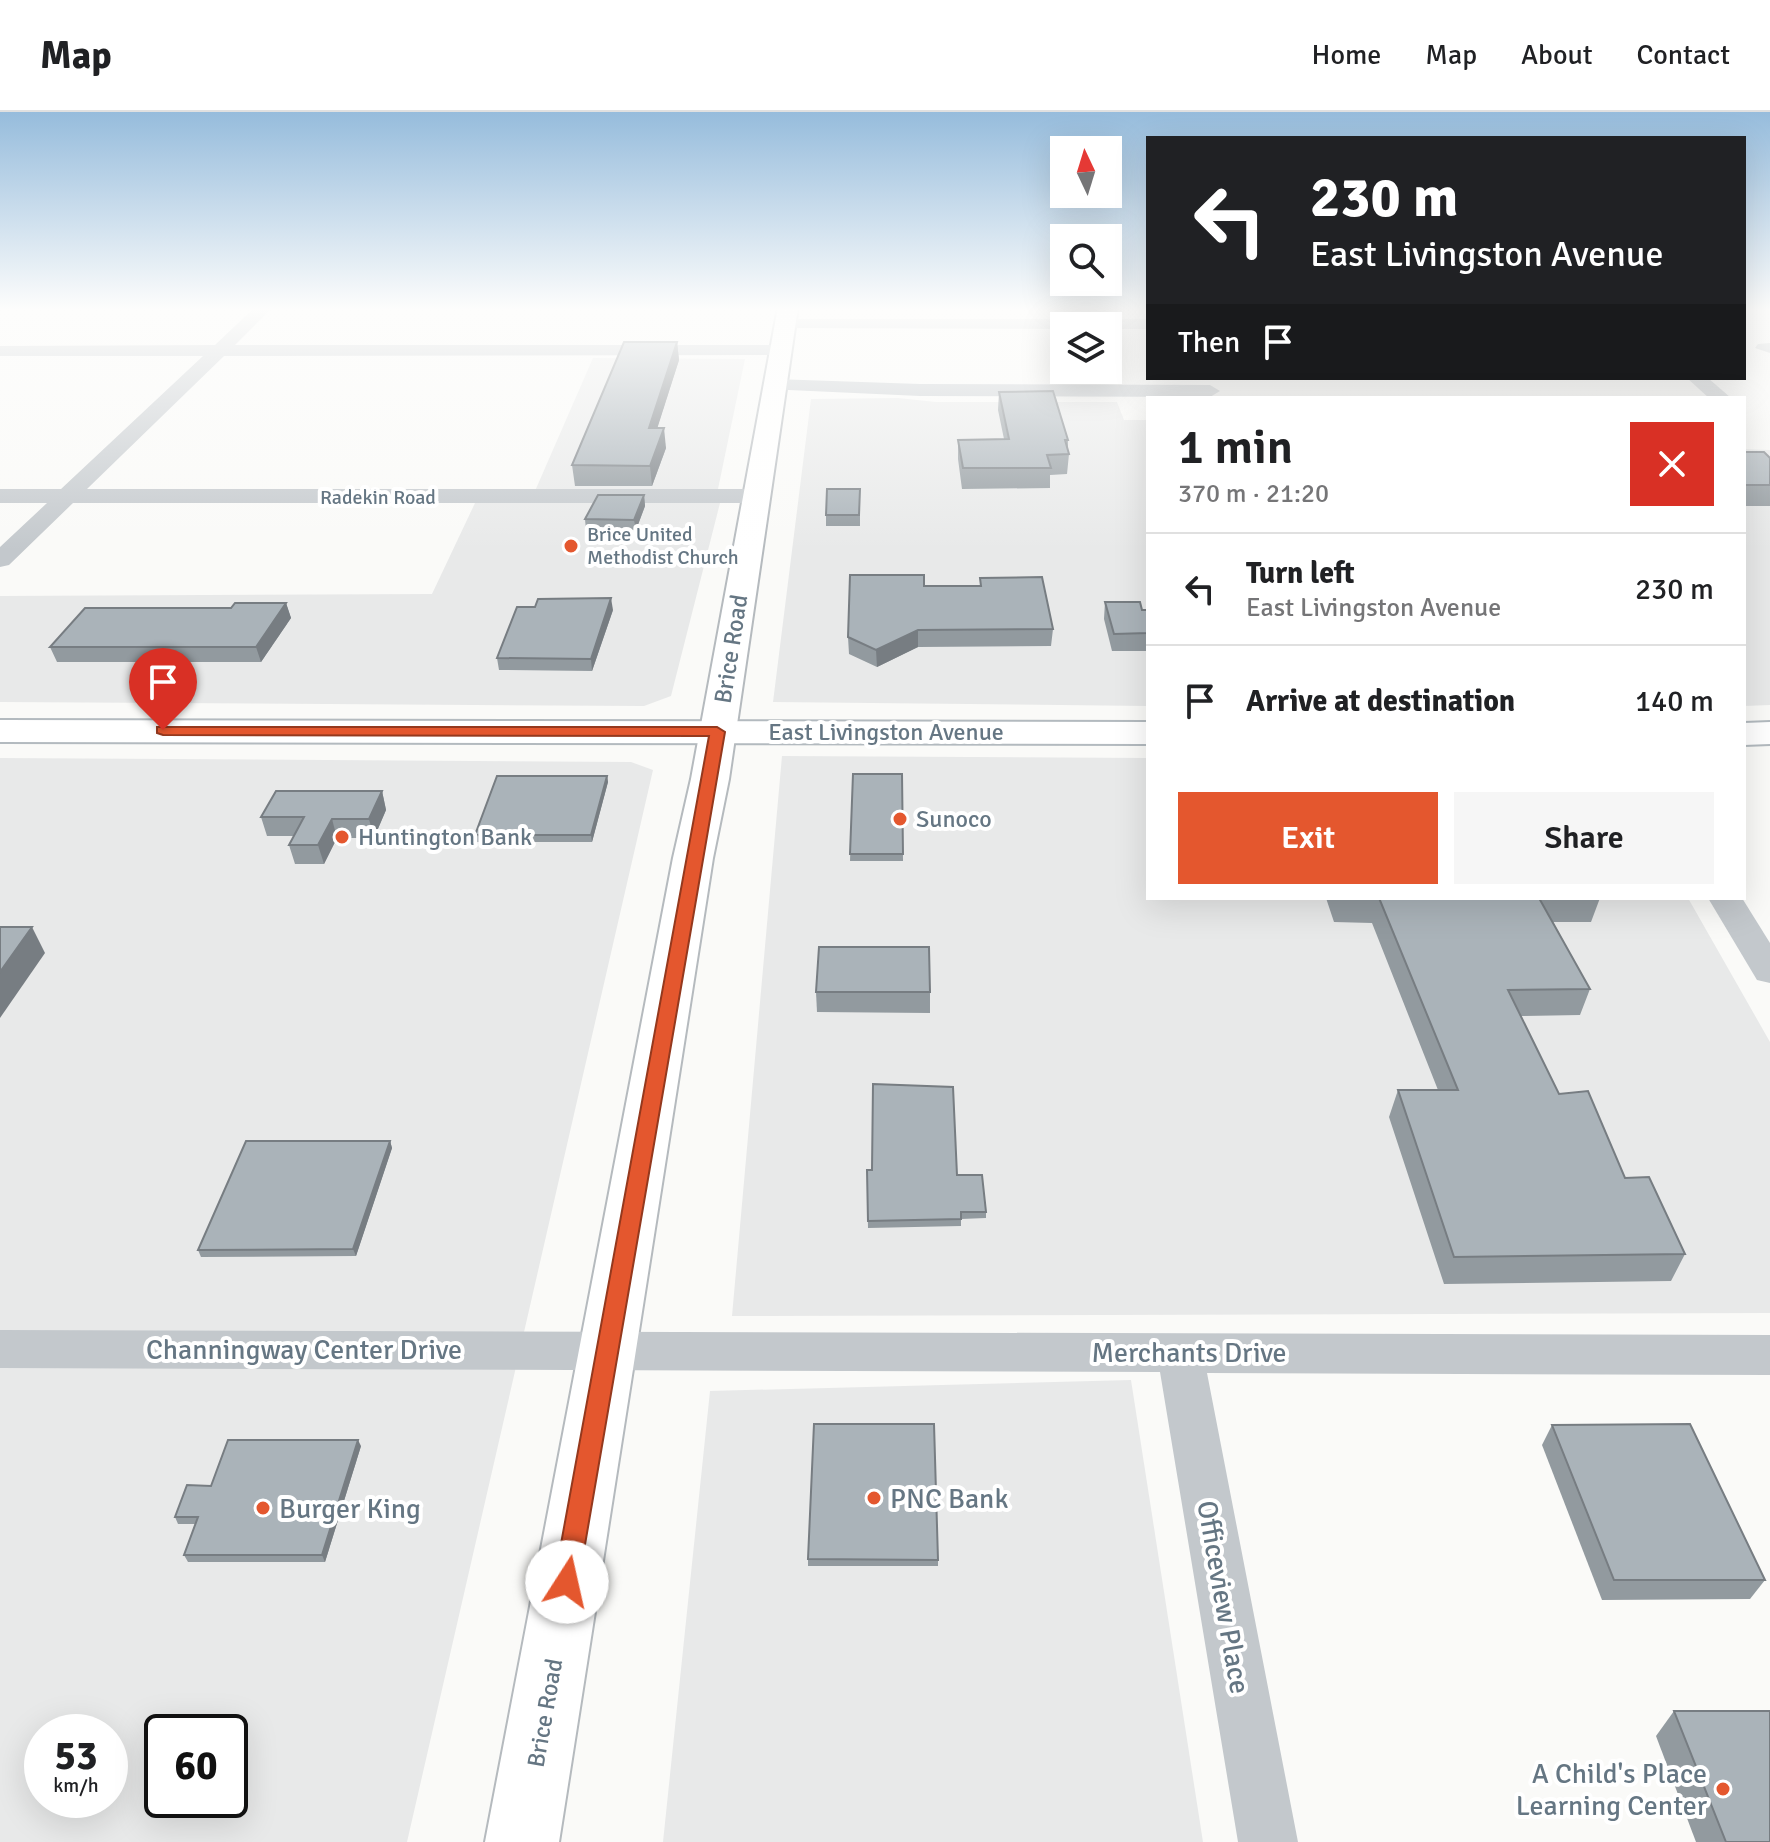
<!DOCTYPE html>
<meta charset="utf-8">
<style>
:root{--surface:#fff;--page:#f6f6f6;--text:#202124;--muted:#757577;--line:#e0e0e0;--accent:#e4572e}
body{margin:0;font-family:Signika,sans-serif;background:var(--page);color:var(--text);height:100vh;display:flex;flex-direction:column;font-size:30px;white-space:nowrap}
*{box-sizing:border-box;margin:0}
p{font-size:26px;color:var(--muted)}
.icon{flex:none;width:44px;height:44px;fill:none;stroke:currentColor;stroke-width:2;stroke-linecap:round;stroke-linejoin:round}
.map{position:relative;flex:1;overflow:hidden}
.details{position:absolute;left:1146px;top:284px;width:600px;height:504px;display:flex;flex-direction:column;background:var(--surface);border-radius:0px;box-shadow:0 8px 32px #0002}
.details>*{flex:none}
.hud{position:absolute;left:1146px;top:24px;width:600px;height:244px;border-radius:0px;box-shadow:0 8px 32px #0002;background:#202124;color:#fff;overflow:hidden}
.needle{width:52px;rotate:356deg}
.fabs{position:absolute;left:1050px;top:24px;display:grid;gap:16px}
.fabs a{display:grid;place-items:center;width:72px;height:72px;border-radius:0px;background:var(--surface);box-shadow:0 8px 32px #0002;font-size:40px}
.speed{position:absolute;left:24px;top:1602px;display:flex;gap:16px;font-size:40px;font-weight:700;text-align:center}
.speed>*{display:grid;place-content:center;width:104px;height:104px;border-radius:50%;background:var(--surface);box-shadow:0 8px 32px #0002;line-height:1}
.speed small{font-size:20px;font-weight:400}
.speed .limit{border:4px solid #111;border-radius:12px;background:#fff;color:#111}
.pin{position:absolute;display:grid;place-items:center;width:68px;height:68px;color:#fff;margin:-82px -34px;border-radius:50% 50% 50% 0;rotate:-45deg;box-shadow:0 0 8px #0007}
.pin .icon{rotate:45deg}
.me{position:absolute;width:88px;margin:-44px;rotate:10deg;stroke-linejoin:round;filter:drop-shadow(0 0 6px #0008)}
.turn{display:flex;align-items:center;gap:28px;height:168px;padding:0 32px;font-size:36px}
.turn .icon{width:104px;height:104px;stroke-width:2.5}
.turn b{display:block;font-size:56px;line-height:68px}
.then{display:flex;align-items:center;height:76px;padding:0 32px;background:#0003;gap:16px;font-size:30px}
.round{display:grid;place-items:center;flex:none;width:84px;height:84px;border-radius:0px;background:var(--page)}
.headline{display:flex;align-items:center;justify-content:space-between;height:136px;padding:0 32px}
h1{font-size:48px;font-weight:600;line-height:60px}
.action{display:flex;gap:16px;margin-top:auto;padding:16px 32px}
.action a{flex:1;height:92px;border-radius:0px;background:var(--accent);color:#fff;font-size:32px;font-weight:600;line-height:92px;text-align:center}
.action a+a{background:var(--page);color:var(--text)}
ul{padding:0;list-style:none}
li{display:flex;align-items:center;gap:24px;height:112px;padding:0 32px;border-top:2px solid var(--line)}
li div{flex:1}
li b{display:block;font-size:30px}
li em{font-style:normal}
header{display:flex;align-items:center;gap:48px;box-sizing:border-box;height:112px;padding:0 40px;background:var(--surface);border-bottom:2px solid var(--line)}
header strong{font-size:38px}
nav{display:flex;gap:44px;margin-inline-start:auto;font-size:28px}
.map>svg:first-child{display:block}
.built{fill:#e8e9e9;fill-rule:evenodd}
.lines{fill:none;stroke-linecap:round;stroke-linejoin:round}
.secondary-casing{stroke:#b3babf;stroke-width:4}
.primary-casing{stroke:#b5babe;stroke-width:4}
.street{fill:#c3c8cc;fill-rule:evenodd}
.secondary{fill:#fff;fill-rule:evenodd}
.primary{fill:#fff;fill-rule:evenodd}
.wall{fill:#929a9f}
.shaded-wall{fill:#777d82}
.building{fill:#aab3b9;stroke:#777d82;stroke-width:2}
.route{fill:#e4572e;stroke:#94391e;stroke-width:2}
.poi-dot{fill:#e4572e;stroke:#fff;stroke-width:3}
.labels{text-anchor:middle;stroke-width:8;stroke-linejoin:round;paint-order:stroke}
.far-street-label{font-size:20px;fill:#657683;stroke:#fff}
.far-poi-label{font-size:20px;fill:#657683;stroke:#fff;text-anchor:start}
.street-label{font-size:24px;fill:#657683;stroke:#fff}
.poi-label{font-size:24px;fill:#657683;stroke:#fff;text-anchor:start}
.near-street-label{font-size:28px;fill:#657683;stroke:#fff}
.near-poi-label{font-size:28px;fill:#657683;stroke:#fff;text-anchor:start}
</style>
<header>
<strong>Map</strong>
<nav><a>Home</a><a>Map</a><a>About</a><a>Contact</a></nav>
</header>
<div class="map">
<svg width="1770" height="1730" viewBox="0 0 1770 1730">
<rect width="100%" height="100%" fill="#fafaf8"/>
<!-- built -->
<g class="built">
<path d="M593,246L745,247L718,377L535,379Z"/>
<path d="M898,286L936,290H1117L1124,308H1148V594L773,590L811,287Z"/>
<path d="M1744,337L1770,338V593L1744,594Z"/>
<path d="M475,391H720L671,584L644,594L0,590V484L432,482Z"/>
<path d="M782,644L1148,646V786H1688L1770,930V1201L732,1204Z"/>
<path d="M0,646L631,650L653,658L407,1730H0ZM42,1620H110V1688H42ZM162,1620H230V1688H162Z"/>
<path d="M1131,1268L1203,1730H663L710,1279Z"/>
</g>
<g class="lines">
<defs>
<g id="secondary">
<path d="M0,608L1148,610V632L0,630Z"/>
<path d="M1770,610V632L1744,633V611Z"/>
</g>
<path id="primary" d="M778,195H798L729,667L713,746L559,1730H485L673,746L691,667Z"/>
</defs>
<!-- secondary casing -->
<use href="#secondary" class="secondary-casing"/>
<!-- primary casing -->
<use href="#primary" class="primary-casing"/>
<!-- street -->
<g class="street">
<path d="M255,195H273L235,233H780L789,238L780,243L224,244L87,377H756L767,384L756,391H73L9,453L0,455V435L47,391H0V377H61L203,244H0V234L215,233Z"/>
<path d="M785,207H1148V217H1108V214H1064V217L779,216V208Z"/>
<path d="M1770,231V241L1755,236L1758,232Z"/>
<path d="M1687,266H1708L1731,286H1709Z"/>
<path d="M774,267L920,272L1210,273L1220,279L1210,285L920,284L767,277L764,273Z"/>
<path d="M1708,786H1742L1770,831V871L1757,868Z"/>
<path d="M0,1218L1770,1223V1263L1207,1261L1298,1730H1238L1160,1260L0,1256Z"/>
</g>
<!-- secondary -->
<use href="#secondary" class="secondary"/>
<!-- primary -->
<use href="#primary" class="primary"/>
</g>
<!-- wall -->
<g class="wall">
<path d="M677,230L679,248L657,316L666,336L652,374H575L572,353Z"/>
<path d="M999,280L1068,328V337L1069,342L1067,362L1050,363V376L962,377L958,347V328L1004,327L998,298Z"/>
<path d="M1744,340L1770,346V394H1744Z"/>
<path d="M860,377V414H826V403Z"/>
<path d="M644,383L645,394L636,418H586L585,407Z"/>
<path d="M980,466L1053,517L1051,534L918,535L877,555L849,542L848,525L924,474H980Z"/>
<path d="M1105,490L1142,498H1148V545L1146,539H1112L1104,507Z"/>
<path d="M286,491L291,506L261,550H57L50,535L231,496Z"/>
<path d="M613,498L592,559L499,558L497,546Z"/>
<path d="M853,662H902L903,749H850Z"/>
<path d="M607,664L608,670L592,730H477L475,723Z"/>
<path d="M382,679L386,698L374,726H337L324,752H295L289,733L294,724H267L261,705Z"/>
<path d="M1326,786H1600L1591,810H1553L1590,877L1580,903L1521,904L1559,982L1685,1142L1671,1169L1444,1172L1389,1005L1398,978H1438L1372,811L1334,810Z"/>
<path d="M816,880H930V901L817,900Z"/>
<path d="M390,1029L392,1036L356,1144L201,1145L198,1138Z"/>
<path d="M867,1058L957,1063L986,1100V1106L961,1107V1114L868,1116Z"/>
<path d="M1552,1313L1765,1468L1750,1487L1602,1488L1542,1333Z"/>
<path d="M361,1334L325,1450H188L184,1443L196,1412H178L175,1405L211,1374Z"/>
<path d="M808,1447L938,1448V1454H808Z"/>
<path d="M1674,1599L1770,1730H1696L1656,1624Z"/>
</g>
<!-- shaded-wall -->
<g class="shaded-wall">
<path d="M677,230L679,248L651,336L649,316Z"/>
<path d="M664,316L666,336L652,374L650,354Z"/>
<path d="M644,383L645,394L636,418L634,408Z"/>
<path d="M611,486L613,498L592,559L591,547Z"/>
<path d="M286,491L291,506L261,550L256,535Z"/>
<path d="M918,518V535L877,555L876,538Z"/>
<path d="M607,664L608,670L592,730L591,723Z"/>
<path d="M382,679L386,698L374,726L369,707Z"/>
<path d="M332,707L337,726L324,752L318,733Z"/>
<path d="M32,815L45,841L0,906V860Z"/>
<path d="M390,1029L392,1036L356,1144L353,1137Z"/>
<path d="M358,1328L361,1334L325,1450L322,1443Z"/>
</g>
<!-- building -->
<g class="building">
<path d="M624,230H677L649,316H664L650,354L572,353Z"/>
<path d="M1053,279L1068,328H1065L1069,342L1047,343L1051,356H963L958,328L1009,327L999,280Z"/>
<path d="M1744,340H1764L1770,346V373H1744Z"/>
<path d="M827,377H860L859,403H826Z"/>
<path d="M598,383H644L634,408L585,407Z"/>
<path d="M850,463H924V474H981L980,466L1042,465L1053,517L918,518L876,538L848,525Z"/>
<path d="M611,486L591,547L497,546L517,495H535L538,487Z"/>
<path d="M1105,490H1140L1142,498H1148V521L1114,522Z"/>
<path d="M235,491H286L256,535H50L85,496H231Z"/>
<path d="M853,662H902L903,742H850Z"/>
<path d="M497,664H607L591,723H475Z"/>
<path d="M276,679H382L369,707H332L318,733H289L304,705H261Z"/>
<path d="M1379,786H1539L1590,877L1508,878L1559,982L1588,979L1625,1066L1649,1065L1685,1142L1454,1145L1398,978H1458Z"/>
<path d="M0,815H32L0,860Z"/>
<path d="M819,835H929L930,880H816Z"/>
<path d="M873,972L953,975L957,1063H982L986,1100H961V1107L868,1109L867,1058H872Z"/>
<path d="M246,1029H390L353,1137L198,1138Z"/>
<path d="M814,1312H934L938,1448L808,1447Z"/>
<path d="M1690,1312L1765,1468H1614L1552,1313Z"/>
<path d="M228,1328H358L322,1443H184L198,1405H175L187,1373L211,1374Z"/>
<path d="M1674,1599H1770V1730H1726Z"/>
</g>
<!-- sky -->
<linearGradient id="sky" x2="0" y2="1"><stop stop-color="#96bcdc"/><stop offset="0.45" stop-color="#fdfdfc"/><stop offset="1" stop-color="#fdfdfc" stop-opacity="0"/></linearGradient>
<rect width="1770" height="438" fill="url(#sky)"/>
<!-- route -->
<path class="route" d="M157,615H717L725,620L577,1479L567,1482L558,1479L554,1470L709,624L163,623L157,621Z"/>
<!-- markers -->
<g class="poi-dot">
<circle cx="571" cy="434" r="8"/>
<circle cx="900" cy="707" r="8"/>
<circle cx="342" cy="725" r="8"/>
<circle cx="874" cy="1386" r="8"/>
<circle cx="263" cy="1396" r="8"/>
<circle cx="1723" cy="1677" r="8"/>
</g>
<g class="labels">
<!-- far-street labels -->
<g class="far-street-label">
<text x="378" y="392">Radekin Road</text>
</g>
<!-- far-poi labels -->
<g class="far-poi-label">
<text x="587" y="429">Brice United<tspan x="587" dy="23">Methodist Church</tspan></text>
</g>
<!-- street labels -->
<g class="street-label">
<text transform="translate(731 537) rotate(-81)" y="8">Brice Road</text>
<text x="886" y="628">East Livingston Avenue</text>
<text transform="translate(545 1601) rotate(-80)" y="8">Brice Road</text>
</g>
<!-- poi labels -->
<g class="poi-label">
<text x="916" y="715">Sunoco</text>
<text x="358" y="733">Huntington Bank</text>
</g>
<!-- near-street labels -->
<g class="near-street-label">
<text x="304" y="1247">Channingway Center Drive</text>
<text x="1189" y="1250">Merchants Drive</text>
<text transform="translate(1224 1485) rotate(80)" y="10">Officeview Place</text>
</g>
<!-- near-poi labels -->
<g class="near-poi-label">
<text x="890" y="1396">PNC Bank</text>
<text x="279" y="1406">Burger King</text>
<text x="1707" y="1671" text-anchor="end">A Child's Place<tspan x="1707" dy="32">Learning Center</tspan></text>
</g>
</g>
</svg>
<div class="fabs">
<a><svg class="needle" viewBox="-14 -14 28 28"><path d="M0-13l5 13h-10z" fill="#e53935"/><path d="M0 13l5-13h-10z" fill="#757577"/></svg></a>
<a><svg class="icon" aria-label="search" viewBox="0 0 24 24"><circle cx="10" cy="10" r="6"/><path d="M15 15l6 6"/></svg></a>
<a><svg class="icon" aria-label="layers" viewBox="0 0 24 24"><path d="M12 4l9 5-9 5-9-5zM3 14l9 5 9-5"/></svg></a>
</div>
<div class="speed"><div>53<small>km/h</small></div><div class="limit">60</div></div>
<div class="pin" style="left:163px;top:618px;background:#d93025"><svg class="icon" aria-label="arrive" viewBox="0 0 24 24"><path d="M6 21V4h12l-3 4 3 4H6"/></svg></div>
<svg class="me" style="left:567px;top:1470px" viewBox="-20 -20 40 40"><circle r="19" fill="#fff"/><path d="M0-13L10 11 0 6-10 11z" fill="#e4572e"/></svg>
<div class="hud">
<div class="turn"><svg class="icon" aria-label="left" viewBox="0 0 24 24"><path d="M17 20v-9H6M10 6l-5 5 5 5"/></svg><div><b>230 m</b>East Livingston Avenue</div></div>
<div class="then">Then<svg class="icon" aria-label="arrive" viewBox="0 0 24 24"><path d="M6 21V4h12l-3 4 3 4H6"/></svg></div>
</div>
<section class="details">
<div class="headline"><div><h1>1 min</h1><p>370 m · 21:20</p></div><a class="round" style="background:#d93025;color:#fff"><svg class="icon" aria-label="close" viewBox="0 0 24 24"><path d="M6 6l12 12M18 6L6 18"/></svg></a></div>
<ul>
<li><svg class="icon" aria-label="left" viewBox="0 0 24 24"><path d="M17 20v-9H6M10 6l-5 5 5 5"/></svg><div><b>Turn left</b><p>East Livingston Avenue</p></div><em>230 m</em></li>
<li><svg class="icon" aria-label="arrive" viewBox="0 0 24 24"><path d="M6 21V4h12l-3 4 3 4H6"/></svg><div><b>Arrive at destination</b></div><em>140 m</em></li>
</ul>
<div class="action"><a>Exit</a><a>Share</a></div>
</section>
</div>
